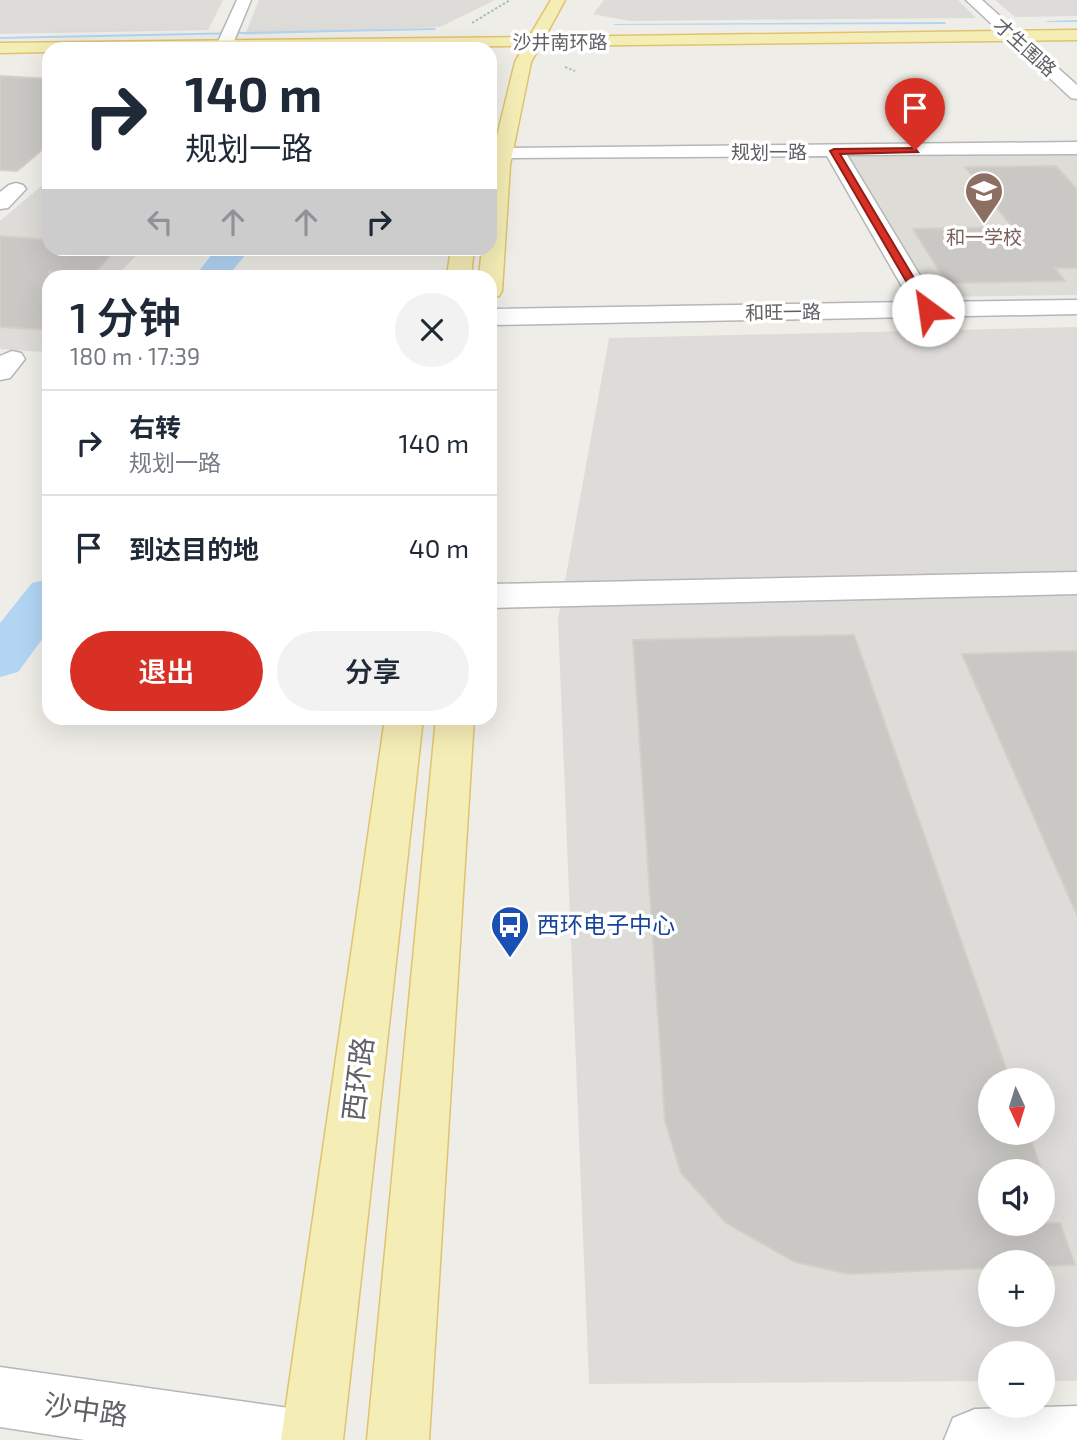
<!DOCTYPE html>
<html lang="zh">
<meta charset="utf-8">
<style>
:root{--surface:#fff;--page:#f2f2f3;--text:#1f2937;--muted:#747a83;--line:#e0e1e3;--accent:#d93025}
body{margin:0;font-family:"Exo 2","Noto Sans SC",sans-serif;background:var(--page);color:var(--text);height:100vh;display:flex;flex-direction:column;font-size:26px;white-space:nowrap}
*{box-sizing:border-box;margin:0}
p{font-size:23px;color:var(--muted)}
.icon{flex:none;width:38px;height:38px;fill:none;stroke:currentColor;stroke-width:2;stroke-linecap:round;stroke-linejoin:round}
.map{position:relative;flex:1;overflow:hidden}
.details{position:absolute;left:42px;top:270px;width:455px;height:455px;display:flex;flex-direction:column;background:var(--surface);border-radius:21px;box-shadow:0 7px 28px #0002}
.details>*{flex:none}
.banner{position:absolute;left:42px;top:42px;width:455px;height:214px;border-radius:21px;box-shadow:0 7px 28px #0002;background:#fff;color:var(--text);overflow:hidden}
.needle{width:46px;rotate:176deg}
.fabs{position:absolute;left:978px;top:1068px;display:grid;gap:14px}
.fabs a{display:grid;place-items:center;width:77px;height:77px;border-radius:50%;background:var(--surface);box-shadow:0 7px 28px #0002;font-size:35px}
.pin{position:absolute;display:grid;place-items:center;width:60px;height:60px;color:#fff;margin:-72px -30px;border-radius:50% 50% 50% 0;rotate:-45deg;box-shadow:0 0 7px #0007}
.pin .icon{rotate:45deg}
.me{position:absolute;width:77px;margin:-38px;rotate:329deg;stroke-linejoin:round;filter:drop-shadow(0 0 5px #0008)}
.turn{display:flex;align-items:center;gap:24px;height:147px;padding:0 28px;font-size:32px}
.turn .icon{width:91px;height:91px;stroke-width:2.5}
.turn b{display:block;font-size:49px;line-height:60px}
.lanes{display:flex;align-items:center;height:66px;padding:0 28px;background:#0003;justify-content:center;gap:35px;direction:ltr}
.lanes .off{opacity:.35}
.round{display:grid;place-items:center;flex:none;width:74px;height:74px;border-radius:37px;background:var(--page)}
.overview{display:flex;align-items:center;justify-content:space-between;height:119px;padding:0 28px}
h1{font-size:42px;font-weight:600;line-height:52px}
.primary-button{display:flex;gap:14px;margin-top:auto;padding:14px 28px}
.primary-button a{flex:1;height:80px;border-radius:42px;background:var(--accent);color:#fff;font-size:28px;font-weight:600;line-height:80px;text-align:center}
.primary-button a+a{background:var(--page);color:var(--text)}
ul{padding:0;list-style:none}
li{display:flex;align-items:center;gap:21px;height:105px;padding:0 28px;border-top:2px solid var(--line)}
li div{flex:1}
li b{display:block;font-size:26px}
li em{font-style:normal}
.map>svg:first-child{display:block}
.industrial{fill:#dedcd9;fill-rule:evenodd}
.education{fill:#dedcd6}
.lines{fill:none;stroke-linecap:round;stroke-linejoin:round}
.stream{fill:#b2d5f4;fill-rule:evenodd}
.river{fill:#b2d5f4;fill-rule:evenodd}
.building{fill:#cac8c4;stroke:#d3cfc6;stroke-width:2}
.minor-casing{stroke:#b4b6ba;stroke-width:3}
.major-casing{stroke:#e0c36f;stroke-width:3}
.path{stroke:#a1c3ac;stroke-width:2;stroke-dasharray:2.5 2;stroke-linecap:butt}
.minor{fill:#fff;fill-rule:evenodd}
.major{fill:#f5edb6;fill-rule:evenodd}
.route{fill:#d93025;stroke:#8d1f18;stroke-width:2}
.labels{text-anchor:middle;stroke-width:7;stroke-linejoin:round;paint-order:stroke}
.far-street-label{font-size:19px;fill:#5f6165;stroke:#fff}
.far-education-label{font-size:19px;fill:#785e54;stroke:#fff}
.transit-label{font-size:23px;fill:#164399;stroke:#fff;text-anchor:start}
.near-street-label{font-size:28px;fill:#5f6165;stroke:#fff}
</style>
<div class="map">
<svg width="1077" height="1440" viewBox="0 0 1077 1440">
<rect width="100%" height="100%" fill="#efede7"/>
<!-- industrial -->
<g class="industrial">
<path d="M0,0H223L208,30L0,34Z"/>
<path d="M259,0H495L440,27L245,35Z"/>
<path d="M604,0H958L976,18L629,21L593,14Z"/>
<path d="M995,0H1077V16L1015,17Z"/>
<path d="M45,183L49,184V248L143,249L116,276H49V346L43,352L0,349V221Z"/>
<path d="M1077,327V1381H1043V1353H990V1381L589,1384L558,620L609,338ZM990,1080H1043V1132H990ZM990,1171H1043V1223H990ZM990,1262H1043V1314H990Z"/>
</g>
<!-- education -->
<path class="education" d="M1077,152V295L934,297L848,155Z"/>
<g class="lines">
<!-- stream -->
<g class="stream">
<path d="M1077,20V22H1046L1048,21Z"/>
<path d="M945,22L946,24L613,25L615,24Z"/>
<path d="M436,28L435,30L0,39V37Z"/>
</g>
<!-- river -->
<g class="river">
<path d="M217,248H251L228,276H195Z"/>
<path d="M49,579V630L18,672L0,677V623L32,583Z"/>
</g>
</g>
<!-- building -->
<g class="building">
<path d="M0,76L49,79V144L17,171L0,170Z"/>
<path d="M1056,166L1077,189V268H1055L1065,281L947,283L913,229L1012,227L965,167Z"/>
<path d="M0,236L49,240V248H117L94,274L49,271V330L0,327Z"/>
<path d="M854,635L1010,1080H990V1132H1028L1042,1171H990V1223H1060L1075,1265L1043,1266V1262H990V1268L849,1274L795,1262L726,1223L681,1173L665,1121L633,640Z"/>
<path d="M1077,651V915L962,654Z"/>
</g>
<g class="lines">
<defs>
<g id="minor">
<path d="M237,0H251L232,46L230,49H218L216,46Z"/>
<path d="M966,0H982L1077,85V99L1071,98Z"/>
<path d="M1077,142V154L847,155L936,302L1077,300V314L490,325V309L911,302L827,156L503,158L493,152L496,148Z"/>
<path d="M16,183L23,185L26,189L8,208L0,209V192L9,185Z"/>
<path d="M12,351L21,353L25,359L10,378L0,380V356Z"/>
<path d="M1077,572V594L490,608V584Z"/>
<path d="M0,1367L296,1409L318,1418L327,1440H85L0,1427Z"/>
<path d="M1077,1406V1440H944L953,1418L975,1409Z"/>
</g>
<g id="major">
<path d="M551,0H565L545,37L1077,30V40L540,46L531,62L510,165L502,291L499,296L490,298V276H479L482,248H490V165L515,62L524,46L49,49V52L0,53V43L529,37Z"/>
<path d="M451,248H474L471,276H447Z"/>
<path d="M385,718H423L343,1440H281Z"/>
<path d="M436,718H474L429,1440H367Z"/>
</g>
</defs>
<!-- minor casing -->
<use href="#minor" class="minor-casing"/>
<!-- major casing -->
<use href="#major" class="major-casing"/>
<!-- path -->
<g class="path">
<path d="M472,23L510,0"/>
<path d="M565,67L575,71"/>
</g>
<!-- minor -->
<use href="#minor" class="minor"/>
<!-- major -->
<use href="#major" class="major"/>
</g>
<!-- route -->
<path class="route" d="M915,148L918,152L840,154L933,310L928,313L923,310L830,151L834,149Z"/>
<!-- icons -->
<defs>
<symbol id="school-pin" viewBox="-11 -11 22 30"><path d="M0 17L-7.5 6A9.5 9.5 0 1 1 7.5 6Z" fill="#8d6e63" stroke="#fff"/><path d="M0-5L7-2L0 1L-7-2ZM-4 1L0 2.5L4 1V4Q0 6-4 4Z" fill="#fff"/></symbol>
<symbol id="bus-pin" viewBox="-11 -11 22 30"><path d="M0 17L-7.5 6A9.5 9.5 0 1 1 7.5 6Z" fill="#1a4fb4" stroke="#fff"/><path d="M-5-6H5V4H4V6H2V4H-2V6H-4V4H-5ZM-3.5-4V0h7V-4ZM-3.5 1.2v1.5H-2V1.2ZM2 1.2v1.5H3.5V1.2Z" fill="#fff"/></symbol>
</defs>
<g fill-rule="evenodd">
<use href="#school-pin" x="962" y="169" width="44" height="60"/>
<use href="#bus-pin" x="488" y="903" width="44" height="60"/>
</g>
<g class="labels">
<!-- far-street labels -->
<g class="far-street-label">
<text x="560" y="49">沙井南环路</text>
<text transform="translate(1025 47) rotate(42)" y="7">才生围路</text>
<text x="769" y="159">规划一路</text>
<text transform="translate(783 312) rotate(-1)" y="7">和旺一路</text>
</g>
<!-- far-education labels -->
<g class="far-education-label">
<text x="984" y="244">和一学校</text>
</g>
<!-- transit labels -->
<g class="transit-label">
<text x="537" y="933">西环电子中心</text>
</g>
<!-- near-street labels -->
<g class="near-street-label">
<text transform="translate(358 1079) rotate(-83)" y="10">西环路</text>
<text transform="translate(86 1410) rotate(8)" y="10">沙中路</text>
</g>
</g>
</svg>
<div class="fabs">
<a><svg class="needle" viewBox="-14 -14 28 28"><path d="M0-13l5 13h-10z" fill="#e53935"/><path d="M0 13l5-13h-10z" fill="#747a83"/></svg></a>
<a><svg class="icon" aria-label="sound" viewBox="0 0 24 24"><path d="M4 9h4l5-4v14l-5-4H4zM17 9q2 3 0 6"/></svg></a>
<a>+</a>
<a>−</a>
</div>
<div class="pin" style="left:915px;top:150px;background:#d93025"><svg class="icon" aria-label="arrive" viewBox="0 0 24 24"><path d="M6 21V4h12l-3 4 3 4H6"/></svg></div>
<svg class="me" style="left:928px;top:310px" viewBox="-20 -20 40 40"><circle r="19" fill="#fff"/><path d="M0-13L10 11 0 6-10 11z" fill="#d93025"/></svg>
<div class="banner">
<div class="turn"><svg class="icon" aria-label="right" viewBox="0 0 24 24"><path d="M7 20v-9h11M14 6l5 5-5 5"/></svg><div><b>140 m</b>规划一路</div></div>
<div class="lanes"><svg class="icon off" aria-label="left" viewBox="0 0 24 24"><path d="M17 20v-9H6M10 6l-5 5 5 5"/></svg><svg class="icon off" aria-label="ahead" viewBox="0 0 24 24"><path d="M12 20V5M6 11l6-6 6 6"/></svg><svg class="icon off" aria-label="ahead" viewBox="0 0 24 24"><path d="M12 20V5M6 11l6-6 6 6"/></svg><svg class="icon" aria-label="right" viewBox="0 0 24 24"><path d="M7 20v-9h11M14 6l5 5-5 5"/></svg></div>
</div>
<section class="details">
<div class="overview"><div><h1>1 分钟</h1><p>180 m · 17:39</p></div><a class="round"><svg class="icon" aria-label="close" viewBox="0 0 24 24"><path d="M6 6l12 12M18 6L6 18"/></svg></a></div>
<ul>
<li><svg class="icon" aria-label="right" viewBox="0 0 24 24"><path d="M7 20v-9h11M14 6l5 5-5 5"/></svg><div><b>右转</b><p>规划一路</p></div><em>140 m</em></li>
<li><svg class="icon" aria-label="arrive" viewBox="0 0 24 24"><path d="M6 21V4h12l-3 4 3 4H6"/></svg><div><b>到达目的地</b></div><em>40 m</em></li>
</ul>
<div class="primary-button"><a>退出</a><a>分享</a></div>
</section>
</div>
